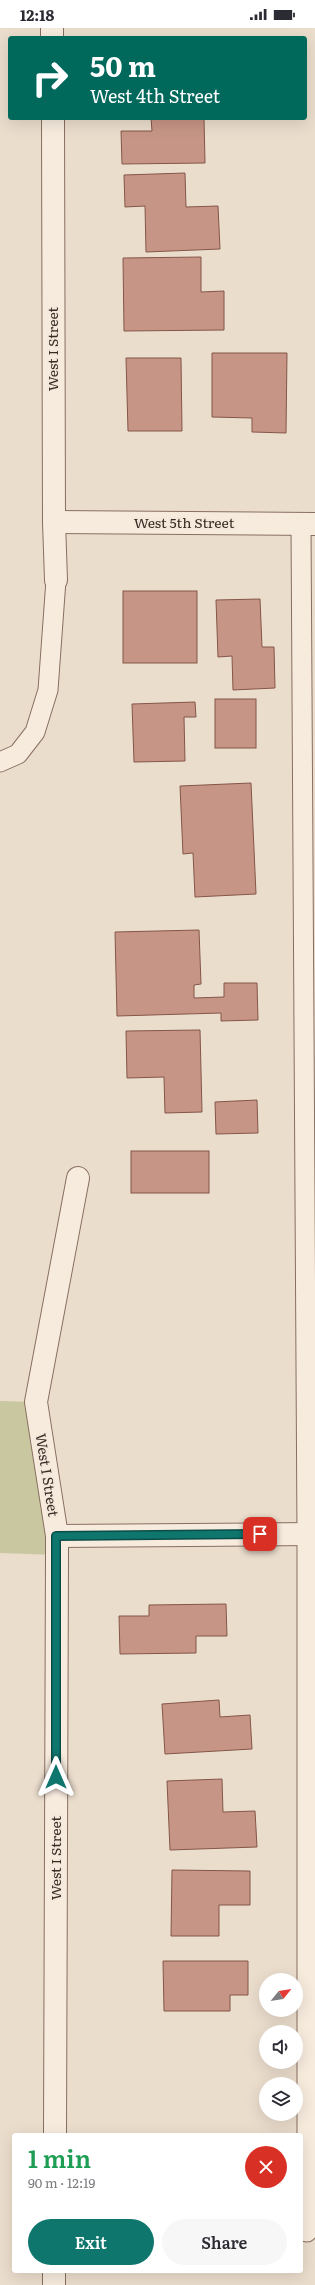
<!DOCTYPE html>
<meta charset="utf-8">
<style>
:root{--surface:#fff;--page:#f7f7f7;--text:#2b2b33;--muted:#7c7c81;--accent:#0f766e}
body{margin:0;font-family:Literata,serif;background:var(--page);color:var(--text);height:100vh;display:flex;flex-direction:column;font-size:15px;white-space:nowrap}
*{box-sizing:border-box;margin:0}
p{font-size:13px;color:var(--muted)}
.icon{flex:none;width:22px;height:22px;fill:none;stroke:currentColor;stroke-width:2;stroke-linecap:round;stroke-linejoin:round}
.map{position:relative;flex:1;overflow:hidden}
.panel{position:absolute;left:12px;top:2105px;width:291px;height:140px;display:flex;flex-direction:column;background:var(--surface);border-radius:4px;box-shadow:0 4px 16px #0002}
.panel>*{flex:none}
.hud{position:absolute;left:8px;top:8px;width:299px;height:84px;border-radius:4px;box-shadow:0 4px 16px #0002;background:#00695c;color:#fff;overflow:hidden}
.needle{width:26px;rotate:60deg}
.tools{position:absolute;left:259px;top:1945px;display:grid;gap:8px}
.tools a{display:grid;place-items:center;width:44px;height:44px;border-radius:50%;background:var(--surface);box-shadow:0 4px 16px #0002;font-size:20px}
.pin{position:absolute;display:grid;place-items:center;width:34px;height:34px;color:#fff;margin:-17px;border-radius:8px;box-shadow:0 2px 6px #0006}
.me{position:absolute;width:44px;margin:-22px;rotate:0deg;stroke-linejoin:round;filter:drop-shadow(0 0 3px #0008)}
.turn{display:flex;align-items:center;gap:14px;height:84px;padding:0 16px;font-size:18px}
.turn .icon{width:52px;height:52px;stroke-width:2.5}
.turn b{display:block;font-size:28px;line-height:34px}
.round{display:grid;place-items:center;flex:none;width:42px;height:42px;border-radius:21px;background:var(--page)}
.head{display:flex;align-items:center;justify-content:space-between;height:68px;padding:0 16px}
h1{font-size:24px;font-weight:600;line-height:30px;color:#1e9e55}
.action{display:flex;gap:8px;margin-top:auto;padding:8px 16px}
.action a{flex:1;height:46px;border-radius:24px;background:var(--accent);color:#fff;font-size:16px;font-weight:600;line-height:46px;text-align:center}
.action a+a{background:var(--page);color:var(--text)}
.status{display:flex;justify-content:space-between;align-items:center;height:28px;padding:0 20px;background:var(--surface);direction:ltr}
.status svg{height:11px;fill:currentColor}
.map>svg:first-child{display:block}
.green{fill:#c9c7a0}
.building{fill:#c69585;stroke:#845649}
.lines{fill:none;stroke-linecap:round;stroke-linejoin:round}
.service-casing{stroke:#876f61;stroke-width:21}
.minor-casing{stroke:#876f61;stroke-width:24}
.service{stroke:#f7ebde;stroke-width:19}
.minor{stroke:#f7ebde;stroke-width:22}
.route-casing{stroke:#0a4d48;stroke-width:10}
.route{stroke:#0f766e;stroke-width:7}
.labels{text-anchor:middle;stroke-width:4;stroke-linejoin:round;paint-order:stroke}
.street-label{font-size:14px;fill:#392a23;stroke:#f3e8db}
</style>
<div class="status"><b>12:18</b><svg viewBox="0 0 49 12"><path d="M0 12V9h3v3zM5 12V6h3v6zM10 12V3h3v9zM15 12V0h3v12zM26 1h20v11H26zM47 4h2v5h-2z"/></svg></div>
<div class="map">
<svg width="315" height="2257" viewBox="0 0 315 2257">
<rect width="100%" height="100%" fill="#ebddcc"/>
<!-- green -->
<path class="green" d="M0,1373L36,1374L57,1527L0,1525Z"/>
<!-- building -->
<g class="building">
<path d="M151,90H204L205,135L122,136L121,103H152Z"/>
<path d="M185,145L186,179L218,178L220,221L146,224L145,178L125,179L124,147Z"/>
<path d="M201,229V264L224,263V302L124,303L123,230Z"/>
<path d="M212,325H287L286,405L252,404V390L212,389Z"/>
<path d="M126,330H181L182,403H128Z"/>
<rect x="123" y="563" width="74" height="72"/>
<path d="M260,571L262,619H274L275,660L233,662L232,628L218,629L216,572Z"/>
<rect x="215" y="671" width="41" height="49"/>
<path d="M195,674L196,689H184L185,733L134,734L132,676Z"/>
<path d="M251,755L256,866L195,869L193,825L183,826L180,758Z"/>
<path d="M199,902L201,956L194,957V970L224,969V955H257L258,992L221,993V985L117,988L115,904Z"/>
<path d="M200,1002L202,1084L165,1085L164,1049L127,1050L126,1003Z"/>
<path d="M257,1072L258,1105L216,1106L215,1074Z"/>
<rect x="131" y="1123" width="78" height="42"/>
<path d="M226,1576L227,1608H196V1625L120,1626L119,1588H149V1577Z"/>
<path d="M219,1672L220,1689L250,1687L252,1721L165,1726L162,1676Z"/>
<path d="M222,1751L223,1784L255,1783L257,1819L170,1822L167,1753Z"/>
<path d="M172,1842L250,1843V1877H219V1908H171Z"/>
<path d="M163,1933H248V1967H230V1983H164Z"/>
</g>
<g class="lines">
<defs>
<g id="service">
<path d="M301,496L307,1506V2204"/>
<path d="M0,734L18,726L35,704L48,662L56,552"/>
</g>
<g id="minor">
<path d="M52,0V10"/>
<path d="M53,90L54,494L56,552"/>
<path d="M54,494L315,496"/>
<path d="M57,1508L315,1506"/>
<path d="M55,2107L57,1527V1508L36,1374L78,1150"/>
<path d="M54,2257V2243"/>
</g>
</defs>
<!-- service casing -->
<use href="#service" class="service-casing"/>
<!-- minor casing -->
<use href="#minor" class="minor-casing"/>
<!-- service -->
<use href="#service" class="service"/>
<!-- minor -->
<use href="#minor" class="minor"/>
</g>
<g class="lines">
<defs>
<path id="route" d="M56,1749V1508L260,1506"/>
</defs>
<!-- route casing -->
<use href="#route" class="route-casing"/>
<!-- route -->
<use href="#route" class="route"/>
</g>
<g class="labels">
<!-- street labels -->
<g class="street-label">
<text transform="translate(53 321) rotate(-90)" y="5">West I Street</text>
<text x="184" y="500">West 5th Street</text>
<text transform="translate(47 1447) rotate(81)" y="5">West I Street</text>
<text transform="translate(56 1830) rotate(-90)" y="5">West I Street</text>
</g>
</g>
</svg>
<div class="tools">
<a><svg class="needle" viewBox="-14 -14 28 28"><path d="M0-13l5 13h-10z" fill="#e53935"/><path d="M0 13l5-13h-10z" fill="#7c7c81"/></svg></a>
<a><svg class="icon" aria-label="sound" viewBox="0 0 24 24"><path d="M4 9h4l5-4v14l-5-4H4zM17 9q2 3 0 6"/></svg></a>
<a><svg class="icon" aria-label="layers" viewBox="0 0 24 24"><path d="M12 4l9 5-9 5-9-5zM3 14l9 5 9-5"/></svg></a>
</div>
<div class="pin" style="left:260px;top:1506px;background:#d93025"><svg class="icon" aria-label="arrive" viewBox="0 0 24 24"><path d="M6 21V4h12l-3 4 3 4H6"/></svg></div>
<svg class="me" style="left:56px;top:1749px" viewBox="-20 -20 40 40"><path d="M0-17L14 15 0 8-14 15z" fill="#0f766e" stroke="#fff" stroke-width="4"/></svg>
<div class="hud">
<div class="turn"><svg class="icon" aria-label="right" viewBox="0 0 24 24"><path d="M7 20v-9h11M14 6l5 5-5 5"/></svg><div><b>50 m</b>West 4th Street</div></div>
</div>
<section class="panel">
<div class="head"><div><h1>1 min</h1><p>90 m · 12:19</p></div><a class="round" style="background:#d93025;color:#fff"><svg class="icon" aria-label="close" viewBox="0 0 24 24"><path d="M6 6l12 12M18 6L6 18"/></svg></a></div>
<div class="action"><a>Exit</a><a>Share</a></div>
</section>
</div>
